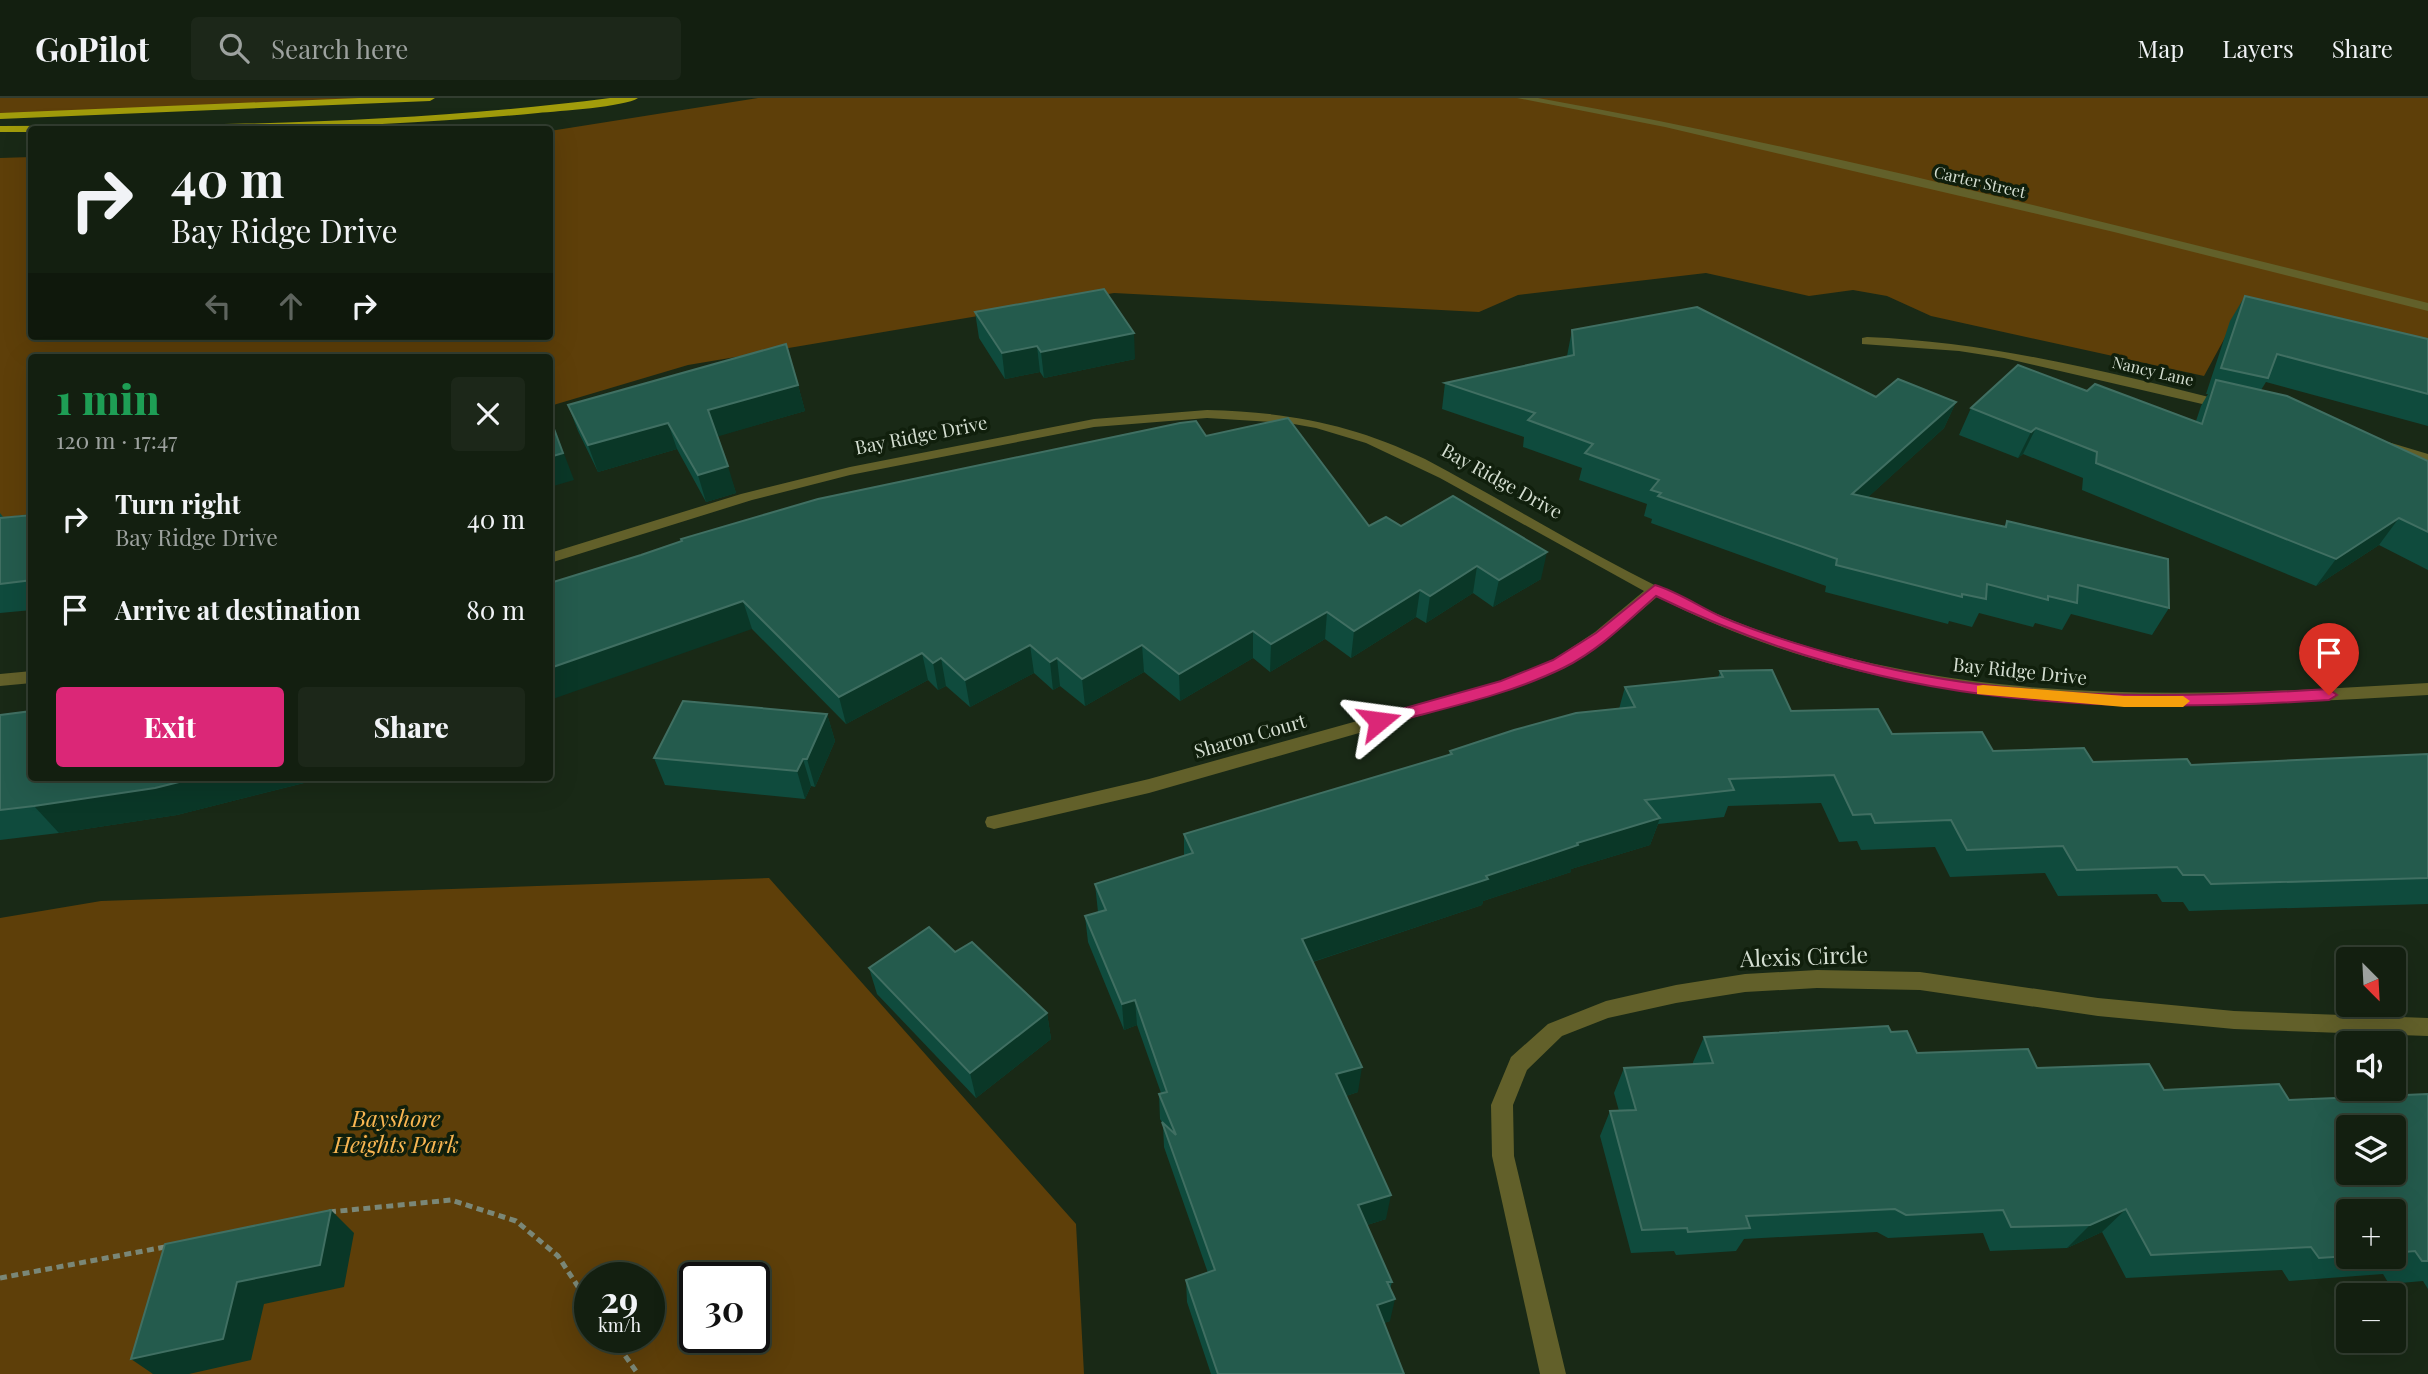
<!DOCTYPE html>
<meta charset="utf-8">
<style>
:root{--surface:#131f10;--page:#1c2719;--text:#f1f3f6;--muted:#9da29f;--line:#323d30;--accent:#db2777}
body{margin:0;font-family:"Playfair Display",serif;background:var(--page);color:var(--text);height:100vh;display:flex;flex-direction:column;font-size:26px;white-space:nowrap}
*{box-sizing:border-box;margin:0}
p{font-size:23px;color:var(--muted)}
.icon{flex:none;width:38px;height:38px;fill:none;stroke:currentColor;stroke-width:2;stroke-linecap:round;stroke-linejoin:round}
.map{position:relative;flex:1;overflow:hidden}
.side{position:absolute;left:28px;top:256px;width:525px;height:427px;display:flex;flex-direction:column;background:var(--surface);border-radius:7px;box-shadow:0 7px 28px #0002,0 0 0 2px var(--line)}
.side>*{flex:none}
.guide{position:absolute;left:28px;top:28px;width:525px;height:214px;border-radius:7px;box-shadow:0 7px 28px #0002,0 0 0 2px var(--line);background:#131f10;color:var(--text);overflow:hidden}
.needle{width:46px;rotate:156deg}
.fabs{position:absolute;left:2336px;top:849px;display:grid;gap:14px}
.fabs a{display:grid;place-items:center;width:70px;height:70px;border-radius:7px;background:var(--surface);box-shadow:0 7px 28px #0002,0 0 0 2px var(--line);font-size:35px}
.speed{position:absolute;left:574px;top:1164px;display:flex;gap:14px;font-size:35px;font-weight:700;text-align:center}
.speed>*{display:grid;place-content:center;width:91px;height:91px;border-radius:50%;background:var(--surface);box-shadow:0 7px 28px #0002,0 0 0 2px var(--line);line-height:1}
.speed small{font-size:18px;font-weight:400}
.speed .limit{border:4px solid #111;border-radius:10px;background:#fff;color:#111}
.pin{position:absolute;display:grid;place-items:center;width:60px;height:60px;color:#fff;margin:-72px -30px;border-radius:50% 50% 50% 0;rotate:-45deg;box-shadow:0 0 7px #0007}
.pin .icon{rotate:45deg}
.me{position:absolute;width:77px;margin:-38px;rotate:74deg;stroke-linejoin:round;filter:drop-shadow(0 0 5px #0008)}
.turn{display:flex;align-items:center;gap:24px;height:147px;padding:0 28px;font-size:32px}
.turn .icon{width:91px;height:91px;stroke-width:2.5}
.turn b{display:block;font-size:49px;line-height:60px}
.lanes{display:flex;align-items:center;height:66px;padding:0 28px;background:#0003;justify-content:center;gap:35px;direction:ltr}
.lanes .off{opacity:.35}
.round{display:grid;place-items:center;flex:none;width:74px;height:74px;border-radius:7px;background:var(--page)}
.overview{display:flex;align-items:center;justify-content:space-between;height:119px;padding:0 28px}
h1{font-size:42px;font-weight:800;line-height:52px;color:#1e9e55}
.primary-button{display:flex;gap:14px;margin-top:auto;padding:14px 28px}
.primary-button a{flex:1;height:80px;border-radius:7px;background:var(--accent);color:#fff;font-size:28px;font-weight:800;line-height:80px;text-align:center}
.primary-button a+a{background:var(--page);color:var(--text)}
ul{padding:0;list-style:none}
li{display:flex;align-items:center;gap:21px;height:91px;padding:0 28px}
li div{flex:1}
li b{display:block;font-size:26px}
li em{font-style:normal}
header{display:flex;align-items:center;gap:42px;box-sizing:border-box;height:98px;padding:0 35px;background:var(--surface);border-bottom:2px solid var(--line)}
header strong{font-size:33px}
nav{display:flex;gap:38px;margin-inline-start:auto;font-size:24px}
.search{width:490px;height:63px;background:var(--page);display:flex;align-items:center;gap:18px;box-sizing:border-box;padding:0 24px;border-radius:7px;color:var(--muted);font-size:26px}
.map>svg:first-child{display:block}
.green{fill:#5e3f09;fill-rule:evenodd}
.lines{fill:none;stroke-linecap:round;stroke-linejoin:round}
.path{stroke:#7a8777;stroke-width:5;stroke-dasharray:7 4.5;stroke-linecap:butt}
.minor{fill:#62602a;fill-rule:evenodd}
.tertiary{fill:#62602a;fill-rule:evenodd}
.primary{fill:#a19c0b;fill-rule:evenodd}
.wall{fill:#0f4b3d;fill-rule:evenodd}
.shaded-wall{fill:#0a3727}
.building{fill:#245b4d;stroke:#406f62;stroke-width:2;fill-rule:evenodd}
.route{fill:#db2777;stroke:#8e194d;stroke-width:2}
.slow{fill:#f59e0b}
.labels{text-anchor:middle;stroke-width:7;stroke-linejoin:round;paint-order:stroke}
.far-street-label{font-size:16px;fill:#d4ded1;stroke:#101f0c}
.street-label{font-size:19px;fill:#d4ded1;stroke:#101f0c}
.near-street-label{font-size:23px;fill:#d4ded1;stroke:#101f0c}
.near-park-label{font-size:23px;font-style:italic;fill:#f8b652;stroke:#101f0c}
</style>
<header>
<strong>GoPilot</strong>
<div class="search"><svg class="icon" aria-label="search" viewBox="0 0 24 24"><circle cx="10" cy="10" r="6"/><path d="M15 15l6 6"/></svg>Search here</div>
<nav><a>Map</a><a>Layers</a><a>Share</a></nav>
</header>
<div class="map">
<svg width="2428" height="1276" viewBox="0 0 2428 1276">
<rect width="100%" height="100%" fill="#192916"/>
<!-- green -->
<g class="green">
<path d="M0,0H430L0,18Z"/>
<path d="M758,0H2428V249L2246,201L2204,278L1931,218L1887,198L1853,192L1809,198L1706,175L1518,197L1479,214L1114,195L688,267L550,308V259H32L31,416L0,420V60L31,59L32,238H550V33Z"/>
<path d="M769,780L1076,1126L1084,1276H0V820L101,803ZM590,1180H649V1239H590ZM695,1180H754V1239H695Z"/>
</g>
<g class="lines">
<!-- path -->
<g class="path">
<path d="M329,1114L451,1102L516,1123L558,1158L590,1207"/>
<path d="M0,1180L170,1148"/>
<path d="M612,1239L638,1276"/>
</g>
<!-- minor -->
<g class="minor">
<path d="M1867,239C1992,244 2112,275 2233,305L2235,308L2228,312L2004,260L1959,253L1862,246V240Z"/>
<path d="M1207,312C1288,314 1352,326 1425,361C1525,414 1630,482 1734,523C1956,611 2194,599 2428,585V597C2161,613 1903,624 1657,499L1607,542L1565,570L1513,591L1149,695L994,731L987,729L985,724L987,719L1149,681L1501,583L1553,562L1595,534L1644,493L1440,380L1366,345L1316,330L1288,325L1207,320L1094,329L850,377L752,402L550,465V455L741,396L850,369L1094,321Z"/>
<path d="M2388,344L2428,356V365L2383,351V345Z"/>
<path d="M32,573V585L0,588V576Z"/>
<path d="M1817,872L1920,874L2098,900L2234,913L2428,920V938L2234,931L2098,918L1920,892L1817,890L1745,894L1676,905L1608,920L1562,938L1527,972L1513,1007L1514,1058L1566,1276H1540L1492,1058L1491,1007L1511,959L1548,926L1606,903L1676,887L1745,876Z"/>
</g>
<!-- tertiary -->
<path class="tertiary" d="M1517,0H1538C1838,54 2133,132 2428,205V213L2114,134L1665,29Z"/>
<!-- primary -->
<g class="primary">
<path d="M359,0H435L430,3L0,21V15Z"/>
<path d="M610,0H638C625,9 558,13 538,15C369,31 201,32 32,32V34H0V28C204,28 408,26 610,0Z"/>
</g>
</g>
<!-- wall -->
<g class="wall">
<path d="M2245,198L2428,241V328L2266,284L2261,292L2428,363V472L2379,447L2316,488L2082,392L2083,380L2023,356L2018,360L1959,337L1971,310L2087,293L2196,323L2201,308L2208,296H2206L2230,223Z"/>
<path d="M975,214L1135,261L1044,280L1040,274L1005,281L979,240Z"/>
<path d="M1572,232L1876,299L1956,304L1944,330L1868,399L2004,429L2007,423L2169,510L2152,537L2071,516L2062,532L2035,525L2033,529L1979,515L1972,529L1949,523L1948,526L1825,494L1826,488L1651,425L1652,421L1644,418L1647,406L1579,382L1582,370L1523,349L1524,339L1442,311L1445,285L1567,258Z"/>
<path d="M798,287L805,313L717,338L736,395L706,404L677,351L598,374L578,333L568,307Z"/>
<path d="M1206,338L1369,428H1401L1541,481L1493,509L1473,495L1426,525L1416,519L1351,560L1325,541L1270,574L1253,560L1180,603L1144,574L1085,608L1060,588L1053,592L1034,575L970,609L946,588L938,592L928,582L846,626L752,531L550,485Z"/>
<path d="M0,415L4,420L32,417V512L0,515Z"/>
<path d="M1720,573L1791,613L1892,636L1993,653L2093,664L2191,667L2428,656V806L2189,813L2183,804H2162L2157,796L2058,798L2045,775L1950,779L1935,749L1861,752L1857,743L1839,744L1821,705L1728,708L1724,719L1658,726L1650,747L1571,771V774L1483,803L1482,807L1313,864L1358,994L1346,998L1386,1121L1367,1127L1392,1184L1390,1191V1223L1384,1225L1404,1276H1211L1187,1204L1186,1182L1208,1175L1164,1049L1163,1026L1160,1021L1159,996L1161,995L1137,927L1124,932L1088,844L1085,818L1098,814L1095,786L1184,758V736L1449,657L1450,653L1619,611L1625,589L1718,580Z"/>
<path d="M827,616L835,643L815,689L811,688L805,701L665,687L654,660Z"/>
<path d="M0,617L32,679H328L177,717L59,735L0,742Z"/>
<path d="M955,854L1047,915L1051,941L976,1000L877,896L869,870Z"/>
<path d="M1891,934L1917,955L2037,970L2164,992L2289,1002L2428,996V1191L2423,1183L2389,1186L2383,1176L2289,1183L2282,1172L2126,1180L2102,1134L2067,1150L1990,1153L1983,1135L1888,1140L1877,1134L1744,1141L1736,1153L1676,1157L1674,1153L1631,1155L1600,1038L1610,1013H1619L1614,995L1624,970L1693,966V964L1704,939ZM2348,1113H2394V1158H2348Z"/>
</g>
<!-- shaded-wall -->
<g class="shaded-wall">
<path d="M1134,235L1135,261L1044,280L1041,254Z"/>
<path d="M1037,248L1040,274L1005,281L1002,255Z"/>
<path d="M798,287L805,313L716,339L708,312Z"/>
<path d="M1956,304L1944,330L1842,423L1852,396Z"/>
<path d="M668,325L677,351L598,374L588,347Z"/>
<path d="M2036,330L2023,356L2018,360L2031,334Z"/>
<path d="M558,340L574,382L550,389V359Z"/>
<path d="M728,368L736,395L706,404L698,377Z"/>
<path d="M2399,420L2379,447L2316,488L2336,461Z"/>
<path d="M1547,454L1541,481L1493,509L1499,482Z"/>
<path d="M1477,468L1473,495L1426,525L1430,498Z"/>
<path d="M1420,492L1416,519L1351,560L1354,533Z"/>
<path d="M743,503L752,531L550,602V570Z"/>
<path d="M1327,514L1325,541L1270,574L1271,546Z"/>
<path d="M1253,533V560L1180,603L1179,576Z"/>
<path d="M1030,547L1034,575L970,609L965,582Z"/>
<path d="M1142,547L1144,574L1085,608L1082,581Z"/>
<path d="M922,555L928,582L846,626L839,599Z"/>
<path d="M941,560L946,588L938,592L933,565Z"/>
<path d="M1057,560L1060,588L1053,592L1050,564Z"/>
<path d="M827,616L835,643L815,689L807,661Z"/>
<path d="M803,661L811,688L805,701L797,673Z"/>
<path d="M199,679H328L177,717L59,735L34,708Z"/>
<path d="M1660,720L1650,747L1571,771V774L1483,803L1482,807L1300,868L1302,841L1486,778L1577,745Z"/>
<path d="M1135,902L1137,927L1124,932L1122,906Z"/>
<path d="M1047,915L1051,941L976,1000L970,975Z"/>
<path d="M1362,969L1358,994L1333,1002L1336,976Z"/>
<path d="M1391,1097L1386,1121L1354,1131L1358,1107Z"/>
<path d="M2126,1111L2102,1134L2067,1150L2090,1127Z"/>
<path d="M331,1112L354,1135L344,1189L264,1206L251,1262L189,1276H153L131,1261L237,1184Z"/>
<path d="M1395,1201L1390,1223L1372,1229L1377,1207Z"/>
</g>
<!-- building -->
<g class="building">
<path d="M1104,191L1134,235L1041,254L1037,248L1002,255L975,214Z"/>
<path d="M2245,198L2428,241V296L2277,256L2268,280L2221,270Z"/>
<path d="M1697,209L1876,299L1898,281L1956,304L1852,396L2006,429L2007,423L2168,461L2169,510L2078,487L2077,505L2048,498V502L1987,486L1986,501L1962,496V499L1836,467L1837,461L1658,398L1661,395L1651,392L1659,382L1585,355L1593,346L1528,322L1535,315L1445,285L1574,257L1572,232Z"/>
<path d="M786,246L798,287L708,312L728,368L698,377L668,325L588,347L568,307Z"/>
<path d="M2018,267L2087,293L2095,286L2202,326L2216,282L2287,298L2428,363V434L2399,420L2336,461L2096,365L2097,354L2036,330L2031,334L1971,310Z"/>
<path d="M550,320L563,355L550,359Z"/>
<path d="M1288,320L1369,428L1386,419L1401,428L1453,398L1547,454L1499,482L1477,468L1430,498L1420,492L1354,533L1327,514L1271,546L1253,533L1179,576L1142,547L1082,581L1057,560L1050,564L1030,547L965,582L941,560L933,565L922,555L839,599L743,503L550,570V485L641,457L682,443L681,441L818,401L1180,325L1196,323L1206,338Z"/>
<path d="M32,417V482L0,486V420Z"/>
<path d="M1772,572L1791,613L1878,611L1892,636L1982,634L1993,653L2084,650L2093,664L2187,661L2191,667L2428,656V780L2211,786L2204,777H2183L2177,769L2077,772L2063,748L1967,752L1951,722L1875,725L1871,716L1853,717L1834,677L1729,681L1734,692L1645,702L1660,720L1577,745L1578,747L1486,778L1488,781L1302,841L1362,969L1336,976L1391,1097L1358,1107L1392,1184H1387L1395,1201L1377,1207L1404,1276H1218L1186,1182L1215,1172L1162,1024L1176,1037L1159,996L1167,994L1135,902L1122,906L1085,818L1106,812L1095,786L1193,755L1184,736L1452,656L1450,653L1514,632L1576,615L1635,609L1625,589L1723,579L1720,573Z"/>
<path d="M683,603L827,616L807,661H803L797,673L654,660Z"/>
<path d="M32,613V679H199L155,690L34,708L0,712V617Z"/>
<path d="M929,829L955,854L972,844L1047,915L970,975L869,870Z"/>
<path d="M1888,928L1891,934L1907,933L1917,955L2028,951L2037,970L2149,966L2164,992L2279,986L2289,1002L2428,996V1163H2422L2415,1153L2394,1155V1113H2348V1158L2319,1160L2311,1149L2151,1157L2126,1111L2090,1127L2011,1129L2003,1112L1906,1117L1895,1111L1746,1118L1750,1130L1688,1134L1687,1130L1642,1132L1610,1013L1636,1012L1624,970L1713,965L1704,939ZM2348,1029H2394V1074H2348Z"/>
<path d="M331,1112L320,1167L237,1184L223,1241L131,1261L165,1146Z"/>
</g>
<!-- route -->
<path class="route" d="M1655,487C1678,494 1700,509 1722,519C1764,537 1809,550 1854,562C2009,603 2170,601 2329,591L2337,597L2329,602C2085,617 1880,607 1656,498C1627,524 1598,553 1563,570C1506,598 1440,611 1379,628L1371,623L1373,619L1501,583L1553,562L1596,535Z"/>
<!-- slow -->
<path class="slow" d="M1983,587L2124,598H2183L2190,603L2183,609H2124L1977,596V588Z"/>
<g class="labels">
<!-- far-street labels -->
<g class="far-street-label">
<text transform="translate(1980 84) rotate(13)" y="6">Carter Street</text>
<text transform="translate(2153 273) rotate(13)" y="6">Nancy Lane</text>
</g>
<!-- street labels -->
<g class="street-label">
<text transform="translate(921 337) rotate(-11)" y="7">Bay Ridge Drive</text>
<text transform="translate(1502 383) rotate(29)" y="7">Bay Ridge Drive</text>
<text transform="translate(2020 573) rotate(6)" y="7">Bay Ridge Drive</text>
<text transform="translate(1250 638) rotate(-16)" y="7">Sharon Court</text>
</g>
<!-- near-street labels -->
<g class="near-street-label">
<text transform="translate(1804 859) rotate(-2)" y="8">Alexis Circle</text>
</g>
<!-- near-park labels -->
<g class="near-park-label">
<text x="396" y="1029">Bayshore<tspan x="396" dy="26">Heights Park</tspan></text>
</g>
</g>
</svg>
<div class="fabs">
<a><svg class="needle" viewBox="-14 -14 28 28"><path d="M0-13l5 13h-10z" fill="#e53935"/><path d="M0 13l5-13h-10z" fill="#9da29f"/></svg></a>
<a><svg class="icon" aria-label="sound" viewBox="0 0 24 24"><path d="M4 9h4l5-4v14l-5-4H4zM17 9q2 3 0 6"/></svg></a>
<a><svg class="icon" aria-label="layers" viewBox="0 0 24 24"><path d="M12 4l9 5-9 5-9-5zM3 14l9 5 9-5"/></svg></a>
<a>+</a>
<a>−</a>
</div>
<div class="speed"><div>29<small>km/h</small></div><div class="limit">30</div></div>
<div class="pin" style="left:2329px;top:597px;background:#d93025"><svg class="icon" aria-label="arrive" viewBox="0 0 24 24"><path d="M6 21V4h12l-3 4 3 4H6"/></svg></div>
<svg class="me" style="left:1379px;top:623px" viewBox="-20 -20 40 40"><path d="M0-17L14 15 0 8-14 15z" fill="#db2777" stroke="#fff" stroke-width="4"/></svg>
<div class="guide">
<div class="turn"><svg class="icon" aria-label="right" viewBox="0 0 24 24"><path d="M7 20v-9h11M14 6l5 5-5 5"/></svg><div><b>40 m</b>Bay Ridge Drive</div></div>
<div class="lanes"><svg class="icon off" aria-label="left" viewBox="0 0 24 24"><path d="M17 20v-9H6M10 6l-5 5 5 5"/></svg><svg class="icon off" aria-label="ahead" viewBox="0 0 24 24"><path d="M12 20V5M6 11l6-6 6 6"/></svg><svg class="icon" aria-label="right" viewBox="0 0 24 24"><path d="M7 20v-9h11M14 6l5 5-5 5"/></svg></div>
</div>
<section class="side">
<div class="overview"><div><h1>1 min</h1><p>120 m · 17:47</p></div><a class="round"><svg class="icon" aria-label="close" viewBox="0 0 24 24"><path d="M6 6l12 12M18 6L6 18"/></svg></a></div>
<ul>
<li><svg class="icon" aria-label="right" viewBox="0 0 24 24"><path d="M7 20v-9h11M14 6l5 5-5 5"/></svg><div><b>Turn right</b><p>Bay Ridge Drive</p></div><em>40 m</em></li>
<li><svg class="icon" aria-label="arrive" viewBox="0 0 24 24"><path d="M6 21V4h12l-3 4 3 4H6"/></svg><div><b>Arrive at destination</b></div><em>80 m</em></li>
</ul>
<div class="primary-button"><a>Exit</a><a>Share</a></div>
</section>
</div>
